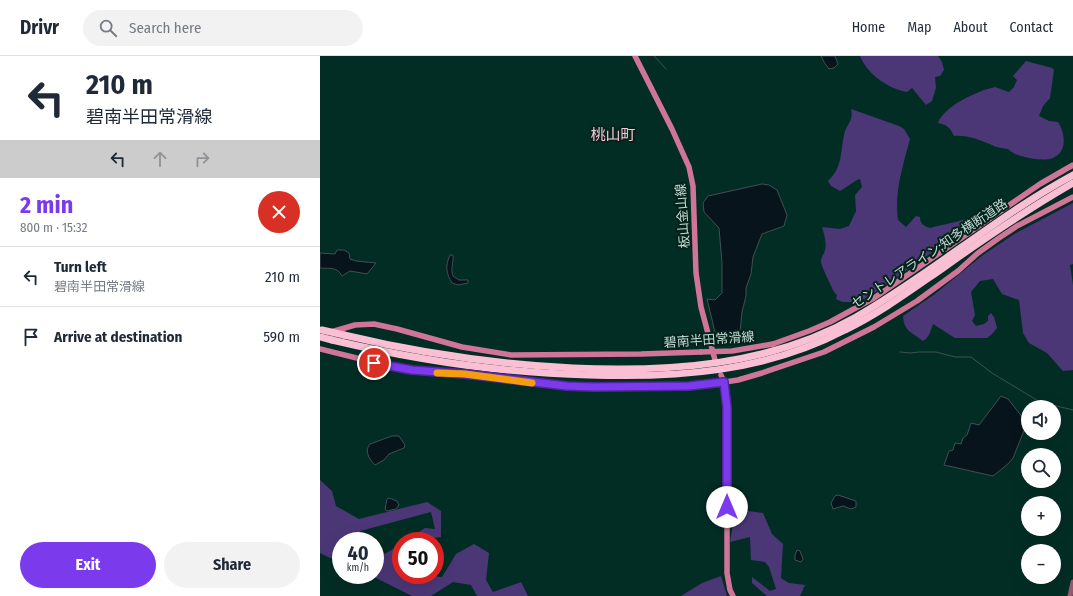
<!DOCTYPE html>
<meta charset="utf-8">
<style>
:root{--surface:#fff;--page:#f2f2f3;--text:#1f2937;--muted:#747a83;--line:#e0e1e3;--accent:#7c3aed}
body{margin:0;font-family:"Fira Sans Condensed","Noto Sans JP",sans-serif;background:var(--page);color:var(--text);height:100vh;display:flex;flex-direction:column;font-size:15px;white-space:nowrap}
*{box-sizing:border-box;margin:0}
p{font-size:13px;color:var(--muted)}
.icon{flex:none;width:22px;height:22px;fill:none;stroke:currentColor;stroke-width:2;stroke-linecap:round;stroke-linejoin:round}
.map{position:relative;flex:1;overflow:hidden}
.drawer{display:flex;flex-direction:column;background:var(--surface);width:320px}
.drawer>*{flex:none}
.hud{background:#fff;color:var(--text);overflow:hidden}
.buttons{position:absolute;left:701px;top:344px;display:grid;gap:8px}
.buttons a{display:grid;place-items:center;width:40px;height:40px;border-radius:50%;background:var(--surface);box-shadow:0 4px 16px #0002;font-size:20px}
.speed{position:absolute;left:12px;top:476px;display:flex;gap:8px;font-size:20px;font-weight:700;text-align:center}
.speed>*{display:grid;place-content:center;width:52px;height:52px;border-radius:50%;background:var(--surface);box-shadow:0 4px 16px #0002;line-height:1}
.speed small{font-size:10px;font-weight:400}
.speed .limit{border:6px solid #d22;background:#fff;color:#111}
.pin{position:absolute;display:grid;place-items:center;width:34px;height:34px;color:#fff;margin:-17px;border:2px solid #fff;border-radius:50%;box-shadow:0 1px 4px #0007}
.me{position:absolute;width:44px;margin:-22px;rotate:0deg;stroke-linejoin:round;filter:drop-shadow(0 0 3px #0008)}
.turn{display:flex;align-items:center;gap:14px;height:84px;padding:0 20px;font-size:18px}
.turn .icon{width:52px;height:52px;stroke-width:2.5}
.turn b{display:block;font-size:28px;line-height:34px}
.lanes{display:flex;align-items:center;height:38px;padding:0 20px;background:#0003;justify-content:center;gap:20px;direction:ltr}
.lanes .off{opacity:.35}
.round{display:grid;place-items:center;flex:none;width:42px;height:42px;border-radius:21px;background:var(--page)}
.summary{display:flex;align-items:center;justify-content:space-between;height:68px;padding:0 20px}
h1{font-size:24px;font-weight:700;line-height:30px;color:var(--accent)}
.cta{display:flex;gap:8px;margin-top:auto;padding:8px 20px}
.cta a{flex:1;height:46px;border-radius:24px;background:var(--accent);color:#fff;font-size:16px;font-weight:700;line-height:46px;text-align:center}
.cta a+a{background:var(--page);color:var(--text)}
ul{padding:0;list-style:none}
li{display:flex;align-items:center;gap:12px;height:60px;padding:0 20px;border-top:1px solid var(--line)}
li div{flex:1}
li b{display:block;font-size:15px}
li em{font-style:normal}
header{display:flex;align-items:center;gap:24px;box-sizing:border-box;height:56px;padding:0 20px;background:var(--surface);border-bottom:1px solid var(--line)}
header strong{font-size:19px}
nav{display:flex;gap:22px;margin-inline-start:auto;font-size:14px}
.search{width:280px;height:36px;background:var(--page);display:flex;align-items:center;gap:10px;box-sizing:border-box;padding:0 14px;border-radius:22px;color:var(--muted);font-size:15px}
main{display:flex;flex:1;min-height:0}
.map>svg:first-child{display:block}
.green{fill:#4b3776}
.water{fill:#07141c;stroke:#3f5053}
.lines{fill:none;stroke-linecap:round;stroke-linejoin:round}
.stream{stroke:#3f5053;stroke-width:1}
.tertiary{stroke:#93596f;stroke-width:5}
.secondary{stroke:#d07498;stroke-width:5.5}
.motorway{stroke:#fabfd3;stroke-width:7}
.secondary-bridge{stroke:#d07498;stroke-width:5.5}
.motorway-bridge{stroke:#fabfd3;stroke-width:7}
.route-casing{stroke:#51269a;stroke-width:10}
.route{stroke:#7c3aed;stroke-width:7}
.slow{stroke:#f59e0b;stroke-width:7}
.labels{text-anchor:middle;stroke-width:4;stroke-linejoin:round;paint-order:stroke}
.street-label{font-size:13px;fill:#c1dcd4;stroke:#05221b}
.quarter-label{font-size:15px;fill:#f7c5d6;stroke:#05221b}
</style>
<header>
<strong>Drivr</strong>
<div class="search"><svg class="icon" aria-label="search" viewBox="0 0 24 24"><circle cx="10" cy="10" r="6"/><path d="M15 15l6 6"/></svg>Search here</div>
<nav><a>Home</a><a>Map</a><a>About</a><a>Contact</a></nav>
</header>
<main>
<section class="drawer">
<div class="hud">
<div class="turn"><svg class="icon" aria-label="left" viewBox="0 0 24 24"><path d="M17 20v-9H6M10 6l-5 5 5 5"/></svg><div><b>210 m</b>碧南半田常滑線</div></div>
<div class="lanes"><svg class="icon" aria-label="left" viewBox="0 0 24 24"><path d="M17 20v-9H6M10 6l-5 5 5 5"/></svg><svg class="icon off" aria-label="ahead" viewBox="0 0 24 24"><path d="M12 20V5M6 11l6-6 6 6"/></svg><svg class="icon off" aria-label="right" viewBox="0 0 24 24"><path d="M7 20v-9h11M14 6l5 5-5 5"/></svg></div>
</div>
<div class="summary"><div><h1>2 min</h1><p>800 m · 15:32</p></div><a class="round" style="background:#d93025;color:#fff"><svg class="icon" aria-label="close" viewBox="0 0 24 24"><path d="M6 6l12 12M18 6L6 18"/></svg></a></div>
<ul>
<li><svg class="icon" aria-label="left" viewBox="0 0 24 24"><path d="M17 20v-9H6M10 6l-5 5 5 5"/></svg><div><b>Turn left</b><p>碧南半田常滑線</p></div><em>210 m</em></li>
<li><svg class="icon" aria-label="arrive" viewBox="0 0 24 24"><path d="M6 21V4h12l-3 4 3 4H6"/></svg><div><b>Arrive at destination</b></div><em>590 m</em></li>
</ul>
<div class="cta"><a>Exit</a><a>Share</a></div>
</section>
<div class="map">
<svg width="753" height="540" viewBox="0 0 753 540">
<rect width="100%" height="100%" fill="#022d25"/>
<!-- green -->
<g class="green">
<path d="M540,0H618L622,6L624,14L620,20L615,21L616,32L612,45L606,49L592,32L587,36C569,33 547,18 540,0Z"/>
<path d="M706,5L732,12L734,14L730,42L723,50L719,60L729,65L738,66C745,76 748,96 733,102C724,105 714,103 705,101C698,99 693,98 688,93C683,92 677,92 672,89C659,84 648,79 634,80C630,71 627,69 618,67C624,50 657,35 675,31L689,36L694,31L697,24L693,20Z"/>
<path d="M531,53L579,70L584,73L590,83C583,109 574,137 578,164L586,171L596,160L600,161C600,168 604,170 610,172C624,168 641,166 653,160C664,155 671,145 683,142L685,144L656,167L632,182L556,236L539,246H522L516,243L517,239L514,236C511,229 502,212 501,206C501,200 504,199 505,194C507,187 504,178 502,171L520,173L529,170L536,155L535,139L542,131L540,123L537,124L520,135L511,130L508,125C523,111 520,97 524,79C526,68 534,66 531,53Z"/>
<path d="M753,147V208L750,209L753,229V314L743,315L727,297L709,287L703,277L699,244L682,238L673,223L660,225L651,236L655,259L652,265L656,270L664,268L668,265V260L671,257L674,261L677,272L673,277L667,282H635L613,268C611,274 609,282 603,285C592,276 584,276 583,260L615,238L663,199L696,177Z"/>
<path d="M0,424L12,435L16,450L39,463L107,446L121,455V481L113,482L112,485H85L105,472L115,473L111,456L40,475L42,483L40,485H21V500L10,502L0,497Z"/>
<path d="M421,454L443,457L452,478L463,488L461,522L469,527L485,529L480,540H447L432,527V521L450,535L456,533L449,511L445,506L431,504L430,481L410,486L413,467L420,460Z"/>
<path d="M81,488V519H109L110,520L122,521L136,498L154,488L169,497L166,524L173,536L201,526L208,540H157L151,529L133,526L111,540H92L50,519H55V504Z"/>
<path d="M401,520L407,540H361L382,527Z"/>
</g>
<!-- water -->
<g class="water">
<path d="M501,0H515L518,8L514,12L509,13L504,6Z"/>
<path d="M442,128L449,129L457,134L467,159L464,170L442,178L433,201L431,218L426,232V240L422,256L420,276L416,274L410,279H399L395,276L387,243L395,244L402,237V207L399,172L384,156L383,147L388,140Z"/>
<path d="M17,194H24L29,197L30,203L36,205L56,207L47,218L30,215L22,220C17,210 9,213 0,212V197L15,198Z"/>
<path d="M130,199H133C134,206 130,212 133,220L139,224H148V227L138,229L132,227C126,217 125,210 130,199Z"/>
<path d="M681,340L688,343L707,367L693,402L689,407L673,420L624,409L629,395L633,394L635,387L641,388L643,382L647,379L651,367L659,369Z"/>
<path d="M72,380H79L85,389L84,392L69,398L64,404L55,409C49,403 44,395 50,388Z"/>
<path d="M518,439L536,445V451L531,453L523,450L513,453L511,447L515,440Z"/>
<path d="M69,442L77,445L79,449L76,453L67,455L65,453L67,443Z"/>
<path d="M477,494L480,495L483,503L481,506L475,504V499Z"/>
</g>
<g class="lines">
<!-- stream -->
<g class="stream">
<path d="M334,0L346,13"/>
<path d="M580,296L590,297L599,296H616L635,301H651L672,317L720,346L753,354"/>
</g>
<!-- tertiary -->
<path class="tertiary" d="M750,540L753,526"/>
<!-- secondary -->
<g class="secondary">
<path d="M315,0L352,73L369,111L373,130L376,217L381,251L395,304"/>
<path d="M11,276L35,269L54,268L77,273L142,291L191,299L321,298L381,296"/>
<path d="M453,288L489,275L510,266L554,242L720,128L753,109"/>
<path d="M0,293L81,313L102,316L145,318L247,330L274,331L369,330L386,329L418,324L442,317L504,296L554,271L597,245L638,215L658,197L679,182L697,170L753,141"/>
<path d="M401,319L404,326L407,352V517L410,534L413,540"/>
</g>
<!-- motorway -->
<g class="motorway">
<path d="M24,279C99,297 176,308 253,312C350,316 450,310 536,261C611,218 677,160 753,119"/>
<path d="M12,284C96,304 182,317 269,319C357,322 445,316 525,274C560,257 591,234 623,212C665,182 708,153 753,127"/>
</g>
<!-- secondary-bridge -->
<path class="secondary-bridge" d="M381,296L412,295L453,288"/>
<!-- motorway-bridge -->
<g class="motorway-bridge">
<path d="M2,274L24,279"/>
<path d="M0,281L12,284"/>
</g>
</g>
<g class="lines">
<defs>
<path id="route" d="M54,307L92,314L145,318L247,330L274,331L369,330L404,326L407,352V451"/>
</defs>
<!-- route casing -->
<use href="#route" class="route-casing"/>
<!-- route -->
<use href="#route" class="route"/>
<!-- slow -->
<path class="slow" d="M117,317L145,318L212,327"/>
</g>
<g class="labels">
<!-- street labels -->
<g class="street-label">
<text transform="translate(362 160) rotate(-94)" y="5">板山金山線</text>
<text transform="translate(609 197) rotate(-34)" y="5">セントレアライン;知多横断道路</text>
<text transform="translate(389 283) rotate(-4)" y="5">碧南半田常滑線</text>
</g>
<!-- quarter labels -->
<g class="quarter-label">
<text x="293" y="84">桃山町</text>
</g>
</g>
</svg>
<div class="buttons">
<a><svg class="icon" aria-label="sound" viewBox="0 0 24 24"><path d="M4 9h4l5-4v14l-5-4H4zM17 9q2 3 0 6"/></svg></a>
<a><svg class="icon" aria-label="search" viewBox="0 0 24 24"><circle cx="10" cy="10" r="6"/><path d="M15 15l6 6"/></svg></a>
<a>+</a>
<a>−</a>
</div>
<div class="speed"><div>40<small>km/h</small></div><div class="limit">50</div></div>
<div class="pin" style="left:54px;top:307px;background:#d93025"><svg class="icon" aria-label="arrive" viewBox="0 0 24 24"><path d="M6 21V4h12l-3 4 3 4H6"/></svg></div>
<svg class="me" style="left:407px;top:451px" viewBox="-20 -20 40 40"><circle r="19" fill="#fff"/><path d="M0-13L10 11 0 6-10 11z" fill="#7c3aed"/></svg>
</div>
</main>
